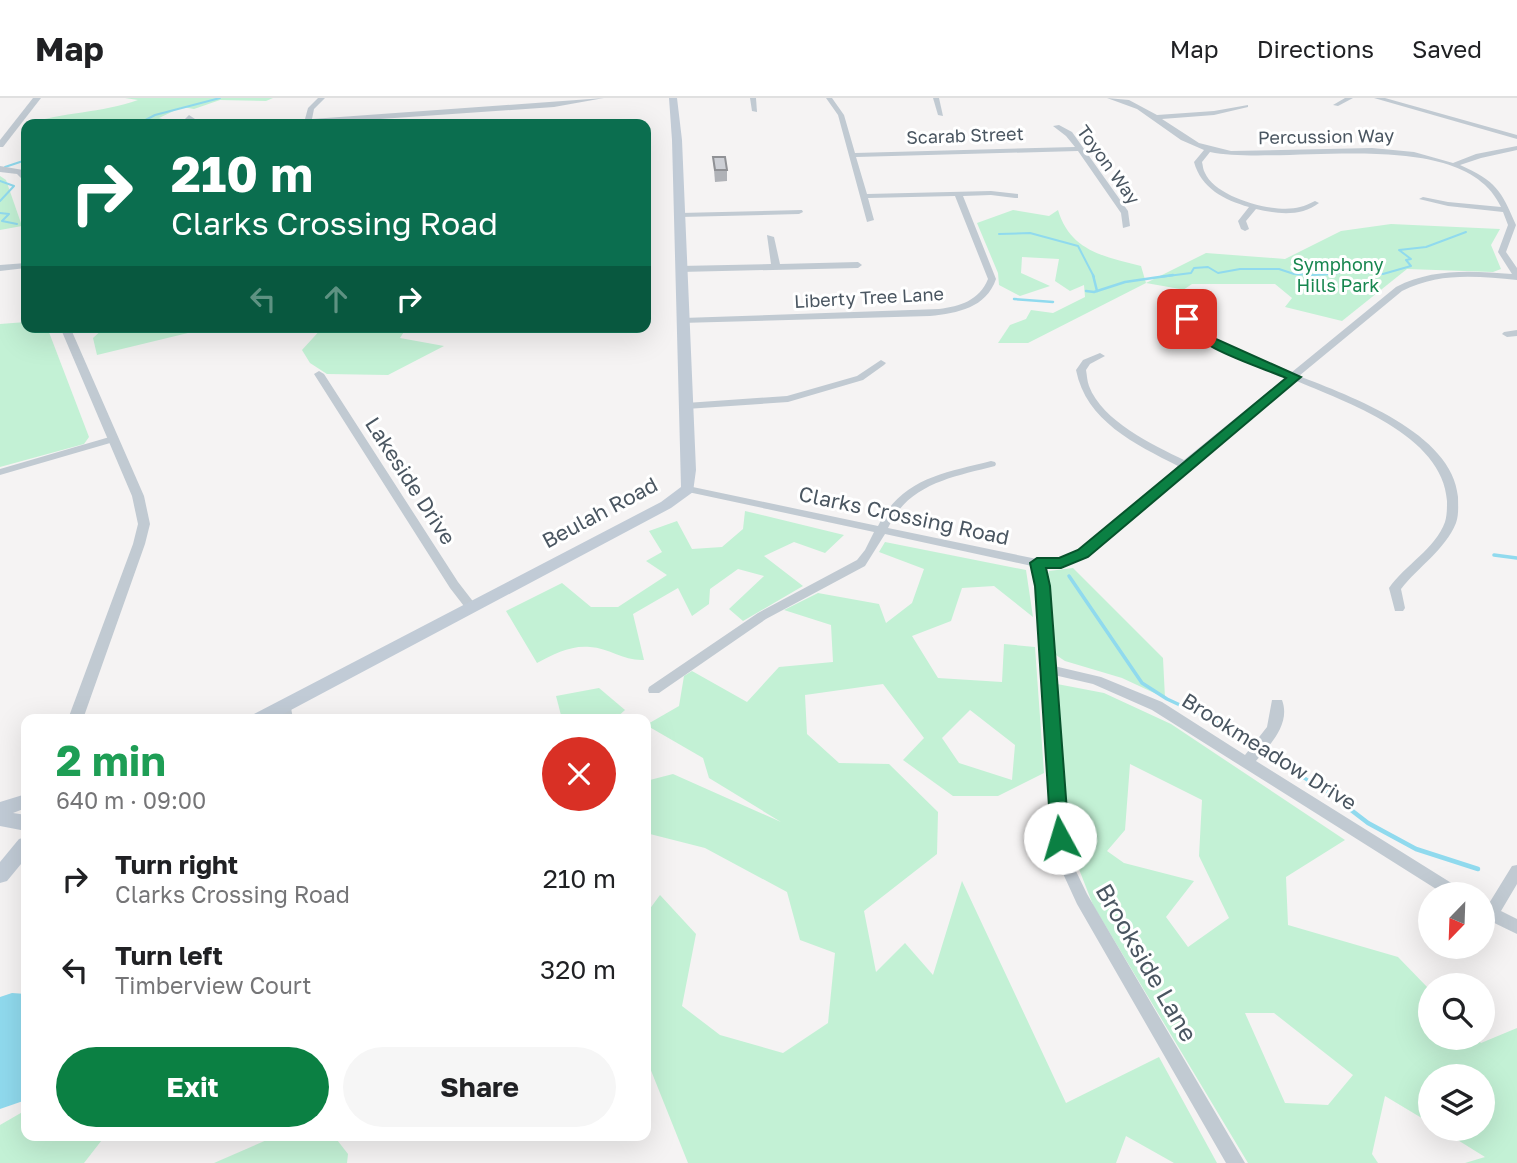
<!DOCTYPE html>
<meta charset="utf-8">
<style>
:root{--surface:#fff;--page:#f6f6f6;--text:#202124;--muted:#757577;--line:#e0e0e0;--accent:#0b8043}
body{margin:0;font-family:"Golos Text",sans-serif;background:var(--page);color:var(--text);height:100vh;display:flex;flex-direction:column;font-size:26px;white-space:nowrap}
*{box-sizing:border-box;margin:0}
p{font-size:23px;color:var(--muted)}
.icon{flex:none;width:38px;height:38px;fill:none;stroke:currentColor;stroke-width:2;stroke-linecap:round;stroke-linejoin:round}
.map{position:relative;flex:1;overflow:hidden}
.details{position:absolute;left:21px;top:616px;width:630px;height:427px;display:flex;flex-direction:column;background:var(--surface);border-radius:14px;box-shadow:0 7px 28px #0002}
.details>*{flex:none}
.hud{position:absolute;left:21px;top:21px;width:630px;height:214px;border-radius:14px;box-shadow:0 7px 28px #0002;background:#0b6e4f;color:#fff;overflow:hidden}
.needle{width:46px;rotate:203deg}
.tools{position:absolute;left:1418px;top:784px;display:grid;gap:14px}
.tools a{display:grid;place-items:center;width:77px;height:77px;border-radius:50%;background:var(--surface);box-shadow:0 7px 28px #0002;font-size:35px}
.pin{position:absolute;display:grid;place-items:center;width:60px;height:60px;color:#fff;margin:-30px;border-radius:14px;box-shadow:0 4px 10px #0006}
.me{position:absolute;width:77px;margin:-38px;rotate:354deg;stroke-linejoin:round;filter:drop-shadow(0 0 5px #0008)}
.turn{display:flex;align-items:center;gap:24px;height:147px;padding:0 35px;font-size:32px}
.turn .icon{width:91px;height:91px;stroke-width:2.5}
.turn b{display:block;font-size:49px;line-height:60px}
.lanes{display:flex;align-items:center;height:66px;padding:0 35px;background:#0003;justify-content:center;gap:35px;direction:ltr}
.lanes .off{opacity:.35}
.round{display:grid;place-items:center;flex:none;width:74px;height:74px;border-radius:37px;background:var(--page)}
.head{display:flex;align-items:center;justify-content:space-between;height:119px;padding:0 35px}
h1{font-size:42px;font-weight:700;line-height:52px;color:#1e9e55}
.cta{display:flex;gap:14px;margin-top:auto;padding:14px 35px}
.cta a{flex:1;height:80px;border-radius:42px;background:var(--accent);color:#fff;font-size:28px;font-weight:700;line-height:80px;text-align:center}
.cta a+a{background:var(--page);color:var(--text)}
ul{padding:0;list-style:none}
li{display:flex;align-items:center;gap:21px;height:91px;padding:0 35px}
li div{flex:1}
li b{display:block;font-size:26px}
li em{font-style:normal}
header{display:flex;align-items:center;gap:42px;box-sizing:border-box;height:98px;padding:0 35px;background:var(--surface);border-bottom:2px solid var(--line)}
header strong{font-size:33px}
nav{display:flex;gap:38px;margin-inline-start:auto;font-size:24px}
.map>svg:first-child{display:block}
.green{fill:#c3f1d5;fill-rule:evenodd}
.water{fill:#90daee}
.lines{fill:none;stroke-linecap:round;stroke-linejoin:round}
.stream-far3{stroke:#90daee;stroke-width:2}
.stream-far2{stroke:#90daee;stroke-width:2.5}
.stream-far1{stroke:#90daee;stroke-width:3.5}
.stream{stroke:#90daee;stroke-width:4.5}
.minor{fill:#c1cad2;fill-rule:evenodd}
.tertiary{fill:#c1cad2;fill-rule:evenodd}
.secondary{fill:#c1cbd6;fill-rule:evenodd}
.wall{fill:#b0b2b7}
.building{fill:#cdcfd5;stroke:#909195;stroke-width:2}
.route{fill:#0b8043;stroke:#07532c;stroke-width:2}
.labels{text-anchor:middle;stroke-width:6;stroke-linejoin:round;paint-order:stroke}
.far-street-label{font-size:18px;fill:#4a5661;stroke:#fff}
.far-park-label{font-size:18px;fill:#17864f;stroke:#fff}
.street-label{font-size:21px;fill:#4a5661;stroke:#fff}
.near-street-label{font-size:24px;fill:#4a5661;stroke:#fff}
</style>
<header>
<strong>Map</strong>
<nav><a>Map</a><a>Directions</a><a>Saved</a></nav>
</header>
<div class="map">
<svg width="1517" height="1065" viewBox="0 0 1517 1065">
<rect width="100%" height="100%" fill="#f5f3f3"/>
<!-- green -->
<g class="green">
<path d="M125,0H273L266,3L220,2L194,11L182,9L159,20L166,22L155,26H27C62,14 102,15 138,2Z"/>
<path d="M0,78L6,82L22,128L0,132Z"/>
<path d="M1013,112L1049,118L1058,112C1070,153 1105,159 1141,168L1146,185L1206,155L1285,161L1341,133L1391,126L1500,131L1491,147L1501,171L1493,174L1407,171L1342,223L1285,209L1292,200L1275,186H1192L1183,192L1185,211H1181L1180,191L1146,185L1028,245H998L1010,227L1026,221L1031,212L1053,215L1085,199L1084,187L1070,193L1055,183L1059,161L1022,159L1021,175L1050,188L1020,198L999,187L998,175L977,125Z"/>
<path d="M26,224V229H47L89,339L84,346L0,369V226Z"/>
<path d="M105,229H133L138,235L156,229H195L188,235L97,257L93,240Z"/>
<path d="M323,229H407L400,240L444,248L388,277L327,276L310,265L302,252Z"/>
<path d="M745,413L844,437L825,455L794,444L764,458L803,488L743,523L729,511L764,478L738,471L710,491L709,506L692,518L678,490L633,516L644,562C624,563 609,550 590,549C571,547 554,556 537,565L506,513L562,485L591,509H618L667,477L646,463L662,454L649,433L677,423L692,451L722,449L743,431Z"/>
<path d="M885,444L1026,472L1033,519L994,488L962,490L951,523L912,538L938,580L1002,584L1004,546L1035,549L1044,675L998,698H953L903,662L924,640L883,586L805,597L807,636L839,665L889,666L938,714L937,756L864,813L876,874L905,845L933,877L962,783L1066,1005L1159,959L1217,1065H1174L1126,1038L1116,1065H688L646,960V816L660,797L696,836L682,908L720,937L783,955L828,925L835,855L800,842L787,794L705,750L646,735V683L673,676L781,724L709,680L703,660L646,627L679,608L684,578L692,573L747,604L779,569L833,564L831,527L784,512L818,495L879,506L886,525L912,505L924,471L879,454ZM970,612L1015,647L1012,682L959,665L942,640Z"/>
<path d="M1073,470L1163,560L1165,600L1122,580L1065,563L1056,557L1047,479L1049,473Z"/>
<path d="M1057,586L1104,595L1171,626L1345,742L1286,779L1288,827L1398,859L1430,892V940H1476L1481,945L1517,930V1065H1465L1485,1059L1440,1031H1482V978H1430V1025L1385,998L1372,1056L1378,1065H1248L1093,807L1068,743ZM1130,666L1202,702L1199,758L1229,820L1188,849L1166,819L1194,783L1124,765L1107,753L1125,732ZM1245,915H1274L1353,977L1328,1007L1285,1005Z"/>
<path d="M599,590L625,612L615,621H562L556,598Z"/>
<path d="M26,1012V1038H105L84,1065H0V1027Z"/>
<path d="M276,1038H334L348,1056L347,1065H214Z"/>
</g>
<!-- water -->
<path class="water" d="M12,895L26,896V1002L0,1011V899Z"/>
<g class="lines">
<!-- stream-far3 -->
<g class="stream-far3">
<path d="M138,26L155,17L220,0"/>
<path d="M5,69L26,62"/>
<path d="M0,83L14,88L0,103"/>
<path d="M0,115L9,116L2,123L17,126"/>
<path d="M999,136L1030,135L1078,148L1094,179"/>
<path d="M1160,179L1191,175L1194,170L1208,169L1218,175L1240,171H1279L1294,176L1312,177L1334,176L1347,172L1383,176L1411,168L1406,162L1411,161L1399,152L1426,149L1466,134"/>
</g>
<!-- stream-far2 -->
<g class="stream-far2">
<path d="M1093,177L1097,193"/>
<path d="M1086,193L1094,194L1125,184L1173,177"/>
<path d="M1014,201L1053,204"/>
</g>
<!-- stream-far1 -->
<g class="stream-far1">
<path d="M1494,457L1517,460"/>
<path d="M1069,478L1142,585L1167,601L1221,626L1243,644"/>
<path d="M1274,662L1331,696"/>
</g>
<!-- stream -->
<path class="stream" d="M1329,695L1368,725L1416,751L1478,771"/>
<!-- minor -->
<g class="minor">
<path d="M318,0H325L314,11L312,21L604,0L554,9L308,26L194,25L185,21L189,17L195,21L280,23L305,21L308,10Z"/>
<path d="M750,0H756L757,14L752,13Z"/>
<path d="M826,0H832L844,17L855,55L1075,49L1066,38L1053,28L1059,27L1072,34L1128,113L1130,128L1123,130L1121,115L1078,53L856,59L867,96L991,93L1018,96V100H1015L991,97L963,98L996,181C986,210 958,215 930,218L680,225L678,223L683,220L939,211C960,208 979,203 988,181L955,98L868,100L874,122L867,124L838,17Z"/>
<path d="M933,0H939L943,18L938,17Z"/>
<path d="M1107,0L1129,2L1157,17L1214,13L1248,7V9L1214,17L1162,21L1199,45L1231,53L1372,50L1414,54L1453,65L1476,56L1517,48V52L1481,60L1460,67C1496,83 1501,92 1516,127L1506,154L1517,170V182C1477,178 1439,174 1402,193L1299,278C1350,298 1453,335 1458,399C1458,408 1459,416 1456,425C1445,452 1418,469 1401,491L1405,510L1403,513H1395L1389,490C1405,467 1435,451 1445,424C1447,417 1447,411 1447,403C1443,337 1346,304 1294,282L1189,369L1091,456L1061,469H1044L1048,488L1054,568L1101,579L1162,604L1245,657L1267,629L1272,602H1282C1291,626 1270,647 1256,663L1461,791L1463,796H1444L1152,612L1093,586L1054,577L1065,726L1074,769L1087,796L1245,1065H1226L1077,806L1060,769L1051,726L1036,488L1032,468L885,436L865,468L766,521L659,595H649L648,592L649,589L758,515L857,462L865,452L874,434L688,394L684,393L683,391L684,389L688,388L878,428C902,380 944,375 991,363L995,364L996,366L995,368C952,379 908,386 888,430L1037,461H1059L1083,450L1178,368C1135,346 1086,323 1076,272L1083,262L1100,255L1105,258L1090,266L1086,272C1087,277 1087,283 1089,288C1102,323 1153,347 1184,362L1286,279L1199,241L1188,233L1182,221L1184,219H1190L1195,230L1205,237L1292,274L1396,189C1433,170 1471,173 1512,176L1498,154L1508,127L1503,114L1448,108L1419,101L1423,99L1448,104L1501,109C1463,25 1283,69 1210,54L1202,64C1203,68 1203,72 1205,75C1216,100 1275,116 1300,109C1305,108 1310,105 1315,103L1319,105C1301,119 1277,116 1256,111L1246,123L1249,131L1245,133L1241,131L1238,123L1249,109C1224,102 1201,90 1194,64L1204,52L1181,42L1137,11Z"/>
<path d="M1345,0H1353L1338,8L1333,7Z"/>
<path d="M1374,0H1385L1517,37V41Z"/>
<path d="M802,112L803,114L799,116L680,119L676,117L680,115Z"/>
<path d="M767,137L774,139L780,166L858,164L862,167L858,170L680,174L676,171L680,168L771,166Z"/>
<path d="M26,165V170L0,173V167Z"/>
<path d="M1517,232V238L1507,239L1502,236L1504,234Z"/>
<path d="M881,262L886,265L884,267L863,282L788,304L686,311L681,308L686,305L787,298L857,278Z"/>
<path d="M319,273L324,276L458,484L475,506L477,509L475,512H467L450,490L314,276Z"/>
<path d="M113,338L117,339V343L0,377V371Z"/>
<path d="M285,603L290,604L293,621H280L278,608L280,604Z"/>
<path d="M1517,767V786L1501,813L1517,821V836L1482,819V804L1488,807L1512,768Z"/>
</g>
<!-- tertiary -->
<g class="tertiary">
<path d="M33,0H41L3,49H0V42Z"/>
<path d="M0,68L23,72L26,76V85L17,76L0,74Z"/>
<path d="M60,229H70L144,398L150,426L145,446L83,621H68L133,446L138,426L132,398Z"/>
</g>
<!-- secondary -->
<g class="secondary">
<path d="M669,0H677L682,42L696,372L693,394L671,410L274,621H252L254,616L661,404L681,389L672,42Z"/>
<path d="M26,696V710L13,715L26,717V733L0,728V704Z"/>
<path d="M26,739V760L7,783L0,785V764L19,741Z"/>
</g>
</g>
<!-- wall -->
<path class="wall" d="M713,59L727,72V83L715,84Z"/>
<!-- building -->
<path class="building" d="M713,59H725L727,72H715Z"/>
<!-- route -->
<path class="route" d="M1187,218L1191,219L1196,229L1207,237L1301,279L1088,459L1061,470H1046L1050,488L1069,740L1067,746L1060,748L1053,746L1051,740L1035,488L1030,465L1037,460H1059L1078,452L1286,280C1258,268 1192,249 1181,221Z"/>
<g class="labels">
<!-- far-street labels -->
<g class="far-street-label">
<text transform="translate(965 38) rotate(-2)" y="6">Scarab Street</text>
<text transform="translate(1326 39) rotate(-1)" y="6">Percussion Way</text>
<text transform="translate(1108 67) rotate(54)" y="6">Toyon Way</text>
<text transform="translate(869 200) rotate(-3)" y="6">Liberty Tree Lane</text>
</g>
<!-- far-park labels -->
<g class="far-park-label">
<text x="1338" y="173">Symphony<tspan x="1338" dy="21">Hills Park</tspan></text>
</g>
<!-- street labels -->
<g class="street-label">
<text transform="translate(410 383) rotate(57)" y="7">Lakeside Drive</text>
<text transform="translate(600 415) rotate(-28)" y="7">Beulah Road</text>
<text transform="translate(904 418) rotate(12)" y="7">Clarks Crossing Road</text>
<text transform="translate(1269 654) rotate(32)" y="7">Brookmeadow Drive</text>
</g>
<!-- near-street labels -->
<g class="near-street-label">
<text transform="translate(1146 865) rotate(60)" y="8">Brookside Lane</text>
</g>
</g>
</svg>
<div class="tools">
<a><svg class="needle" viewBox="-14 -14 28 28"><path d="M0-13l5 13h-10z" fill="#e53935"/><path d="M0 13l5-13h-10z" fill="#757577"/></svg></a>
<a><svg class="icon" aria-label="search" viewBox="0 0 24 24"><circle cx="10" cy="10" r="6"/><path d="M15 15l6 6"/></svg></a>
<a><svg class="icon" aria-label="layers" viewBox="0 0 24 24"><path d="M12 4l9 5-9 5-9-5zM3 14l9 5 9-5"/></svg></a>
</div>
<div class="pin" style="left:1187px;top:221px;background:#d93025"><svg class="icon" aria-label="arrive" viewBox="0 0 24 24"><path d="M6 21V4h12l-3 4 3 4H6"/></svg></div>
<svg class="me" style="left:1060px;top:740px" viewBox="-20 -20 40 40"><circle r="19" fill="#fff"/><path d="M0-13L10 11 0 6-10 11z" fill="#0b8043"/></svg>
<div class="hud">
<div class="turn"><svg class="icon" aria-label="right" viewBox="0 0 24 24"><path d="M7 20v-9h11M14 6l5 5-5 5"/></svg><div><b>210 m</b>Clarks Crossing Road</div></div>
<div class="lanes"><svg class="icon off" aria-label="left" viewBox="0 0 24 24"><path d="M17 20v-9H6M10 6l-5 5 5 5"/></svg><svg class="icon off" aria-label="ahead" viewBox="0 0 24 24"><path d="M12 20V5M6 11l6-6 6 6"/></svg><svg class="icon" aria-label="right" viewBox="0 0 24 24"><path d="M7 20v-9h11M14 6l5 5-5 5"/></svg></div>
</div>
<section class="details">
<div class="head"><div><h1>2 min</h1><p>640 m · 09:00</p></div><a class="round" style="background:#d93025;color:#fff"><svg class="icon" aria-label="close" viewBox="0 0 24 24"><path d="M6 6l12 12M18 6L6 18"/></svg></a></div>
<ul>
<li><svg class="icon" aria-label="right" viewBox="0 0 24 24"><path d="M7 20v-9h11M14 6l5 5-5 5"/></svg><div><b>Turn right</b><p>Clarks Crossing Road</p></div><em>210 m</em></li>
<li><svg class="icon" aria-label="left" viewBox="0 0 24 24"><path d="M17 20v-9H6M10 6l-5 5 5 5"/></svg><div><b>Turn left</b><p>Timberview Court</p></div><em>320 m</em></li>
</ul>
<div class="cta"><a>Exit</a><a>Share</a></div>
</section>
</div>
